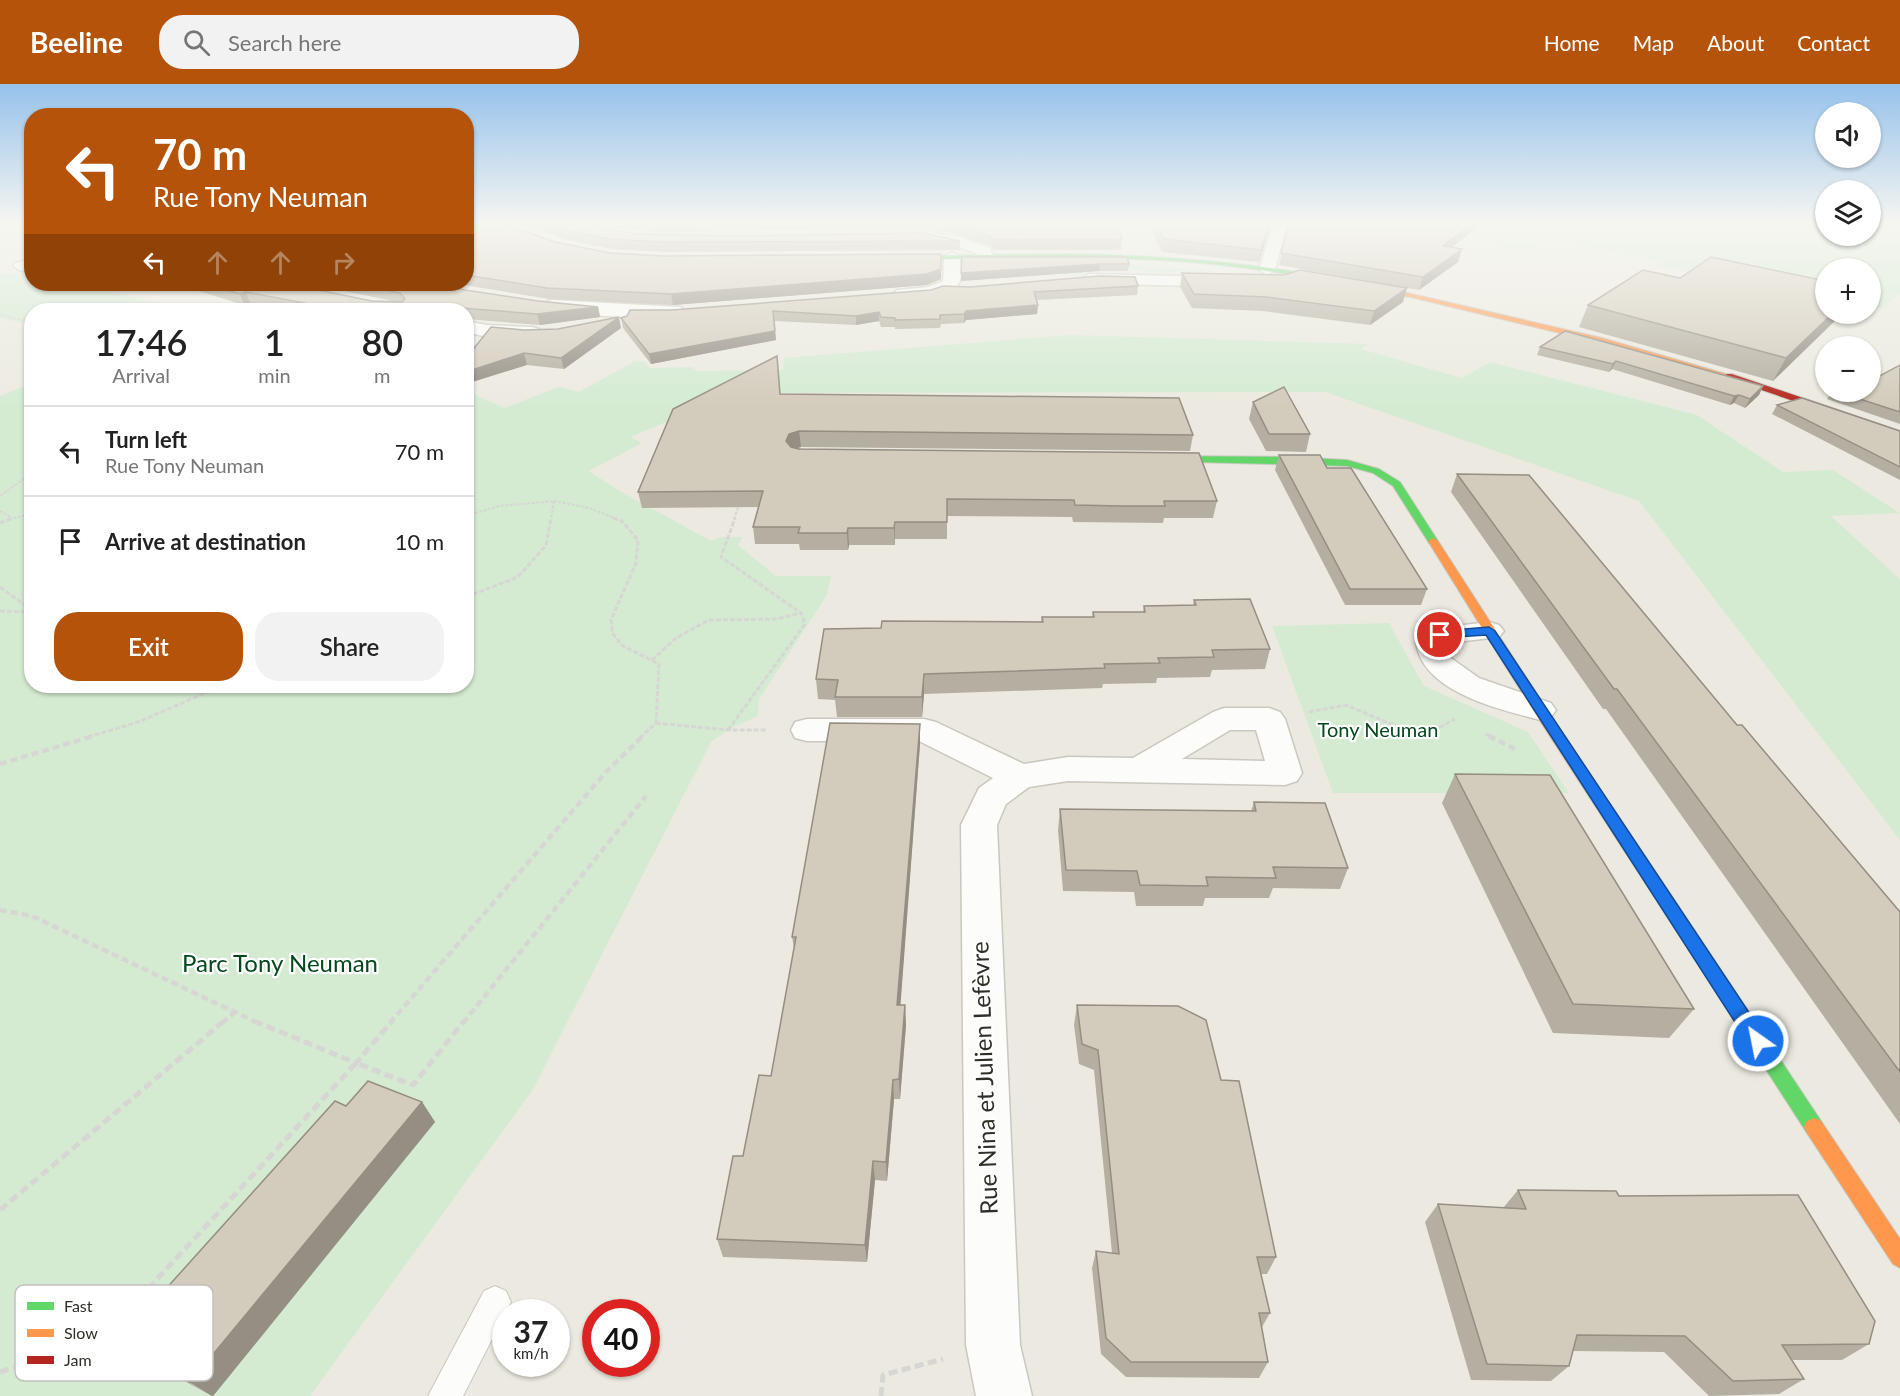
<!DOCTYPE html>
<meta charset="utf-8">
<style>
:root{--surface:#fff;--page:#f2f2f2;--text:#222;--muted:#767676;--line:#e0e0e0;--accent:#b45309}
body{margin:0;font-family:Lato,sans-serif;background:var(--page);color:var(--text);height:100vh;display:flex;flex-direction:column;font-size:22px;white-space:nowrap}
*{box-sizing:border-box;margin:0}
p{font-size:20px;color:var(--muted)}
.icon{flex:none;width:33px;height:33px;fill:none;stroke:currentColor;stroke-width:2;stroke-linecap:round;stroke-linejoin:round}
.map{position:relative;flex:1;overflow:hidden}
.details{position:absolute;left:24px;top:219px;width:450px;height:390px;display:flex;flex-direction:column;background:var(--surface);border-radius:24px;box-shadow:0 2px 4px #0004}
.details>*{flex:none}
.hud{position:absolute;left:24px;top:24px;width:450px;height:183px;border-radius:24px;box-shadow:0 2px 4px #0004;background:#b45309;color:#fff;overflow:hidden}
.controls{position:absolute;left:1815px;top:18px;display:grid;gap:12px}
.controls a{display:grid;place-items:center;width:66px;height:66px;border-radius:50%;background:var(--surface);box-shadow:0 2px 4px #0004;font-size:30px}
.speed{position:absolute;left:492px;top:1215px;display:flex;gap:12px;font-size:30px;font-weight:700;text-align:center}
.speed>*{display:grid;place-content:center;width:78px;height:78px;border-radius:50%;background:var(--surface);box-shadow:0 2px 4px #0004;line-height:1}
.speed small{font-size:15px;font-weight:400}
.speed .limit{border:9px solid #d22;background:#fff;color:#111}
.pin{position:absolute;display:grid;place-items:center;width:51px;height:51px;color:#fff;margin:-26px;border:3px solid #fff;border-radius:50%;box-shadow:0 2px 6px #0007}
.me{position:absolute;width:66px;margin:-33px;rotate:327deg;stroke-linejoin:round;filter:drop-shadow(0 0 4px #0008)}
.turn{display:flex;align-items:center;gap:21px;height:126px;padding:0 30px;font-size:27px}
.turn .icon{width:78px;height:78px;stroke-width:2.5}
.turn b{display:block;font-size:42px;line-height:51px}
.lanes{display:flex;align-items:center;height:57px;padding:0 30px;background:#0003;justify-content:center;gap:30px;direction:ltr}
.lanes .off{opacity:.35}
.eta{display:flex;justify-content:space-evenly;align-items:center;height:102px;text-align:center}
.eta b{font-size:36px;font-weight:600;line-height:42px}
.primary-button{display:flex;gap:12px;margin-top:auto;padding:12px 30px}
.primary-button a{flex:1;height:69px;border-radius:24px;background:var(--accent);color:#fff;font-size:24px;font-weight:600;line-height:69px;text-align:center}
.primary-button a+a{background:var(--page);color:var(--text)}
ul{padding:0;list-style:none}
li{display:flex;align-items:center;gap:18px;height:90px;padding:0 30px;border-top:2px solid var(--line)}
li div{flex:1}
li b{display:block;font-size:22px}
li em{font-style:normal}
header{display:flex;align-items:center;gap:36px;box-sizing:border-box;height:84px;padding:0 30px;background:var(--accent);color:#fff}
header strong{font-size:28px}
nav{display:flex;gap:33px;margin-inline-start:auto;font-size:21px}
.search{width:420px;height:54px;background:var(--page);display:flex;align-items:center;gap:15px;box-sizing:border-box;padding:0 21px;border-radius:24px;color:var(--muted);font-size:22px}
.map>svg:first-child{display:block}
.green{fill:#d4ebd2}
.lines{fill:none;stroke-linecap:round;stroke-linejoin:round}
.lane-casing{stroke:#c9c7bf;stroke-width:2}
.street-casing{stroke:#c9c7bf;stroke-width:3}
.fast-casing{stroke:#c9c7bf;stroke-width:2}
.slow-casing{stroke:#c9c7bf;stroke-width:2}
.jam-casing{stroke:#c9c7bf;stroke-width:2}
.path-far3{stroke:#d6d6d2;stroke-width:2;stroke-dasharray:3 1.5;stroke-linecap:butt}
.path-far2{stroke:#d6d6d2;stroke-width:3;stroke-dasharray:5 2;stroke-linecap:butt}
.path-far1{stroke:#d6d6d2;stroke-width:4.5;stroke-dasharray:7 4;stroke-linecap:butt}
.path{stroke:#d6d6d2;stroke-width:5;stroke-dasharray:9 4.5;stroke-linecap:butt}
.lane{fill:#fcfcfa;fill-rule:evenodd}
.street{fill:#fcfcfa;fill-rule:evenodd}
.fast{fill:#63d668;fill-rule:evenodd}
.slow{fill:#ff974d;fill-rule:evenodd}
.jam{fill:#b3261e;fill-rule:evenodd}
.wall{fill:#b5afa1}
.shaded-wall{fill:#948e83}
.building{fill:#d3cbbb;stroke:#948e83;stroke-width:1.5}
.route{fill:#1a73e8;stroke:#114b97;stroke-width:1.5}
.labels{text-anchor:middle;stroke-width:4.5;stroke-linejoin:round;paint-order:stroke}
.park-label{font-size:20px;fill:#04481c;stroke:#fff}
.near-park-label{font-size:24px;fill:#04481c;stroke:#fff}
.near-street-label{font-size:24px;fill:#2f2e27;stroke:#fff}
.key{fill:#fff;stroke:#c1c0be;stroke-width:1.5}
.key-label{font-size:16px;fill:#2f2e27}
</style>
<header>
<strong>Beeline</strong>
<div class="search"><svg class="icon" aria-label="search" viewBox="0 0 24 24"><circle cx="10" cy="10" r="6"/><path d="M15 15l6 6"/></svg>Search here</div>
<nav><a>Home</a><a>Map</a><a>About</a><a>Contact</a></nav>
</header>
<div class="map">
<svg width="1900" height="1312" viewBox="0 0 1900 1312">
<rect width="100%" height="100%" fill="#eceae0"/>
<!-- green -->
<g class="green">
<path d="M0,140H12L31,146V150L0,159Z"/>
<path d="M1521,140H1825L1826,152H1870L1871,143L1900,149V210L1882,225L1871,222L1870,184H1826L1825,213L1657,182L1660,177L1545,156C1533,174 1510,164 1493,161Z"/>
<path d="M1114,180L1204,186V187L1136,189L1143,186L1100,184L1086,190L1065,192L1062,185Z"/>
<path d="M31,189L32,200H78L184,226H32L31,241L0,234V190Z"/>
<path d="M1070,251L1368,260L1361,265L1462,294L1490,278L1697,331L1783,388L1833,386L1900,429L1831,432L1900,495V756L1639,417L1325,308L736,309L630,353L642,359L589,387L618,406L711,457L722,453H743L738,461L776,492H831L827,511L759,615L758,632L728,646L711,658L532,1007L310,1312H0V312L31,300L32,602H466L467,307L504,324L559,303L579,308L635,277H644L650,284L692,283L697,287L783,286L784,274Z"/>
<path d="M1389,539L1424,602L1528,648L1569,709H1333L1272,542Z"/>
</g>
<g class="lines">
<defs>
<path id="lane" d="M495,1202L506,1207L511,1218L463,1312H428L484,1207Z"/>
<g id="street">
<path d="M1273,140H1287L1275,186L1267,191L1259,186Z"/>
<path d="M927,148L961,153L990,164L993,173L985,178L979,176L977,170L958,162L922,156L919,153L922,150Z"/>
<path d="M952,168L960,173C960,180 962,190 960,197C955,213 911,217 897,214L894,210L897,206L928,203L943,197L944,173Z"/>
<path d="M32,175V185L21,187L13,182L15,179Z"/>
<path d="M1089,190L1227,193L1235,198L1227,203L1083,199L1081,195Z"/>
<path d="M553,216L681,223L684,227L681,231C656,237 573,231 547,225L544,221L547,217Z"/>
<path d="M466,237L487,241L532,243L539,245L541,249L539,253L532,255L487,253L466,248Z"/>
<path d="M1489,538L1499,541L1504,547L1499,553L1448,559V572L1479,594L1551,619L1556,626L1551,633L1540,636C1499,625 1422,608 1416,558L1430,545Z"/>
<path d="M1224,624H1269L1280,628L1285,635L1302,689L1297,697L1285,701L1068,697L1029,703L1006,720L997,741L1020,1261L1032,1312H976L966,1261L961,741L979,704L993,694L919,657H807L795,654L791,646L795,638L807,635H924L936,638L1024,680L1068,673L1133,674L1213,628ZM1230,646H1256L1265,677L1182,675Z"/>
</g>
<g id="fast">
<path d="M1070,170C1164,171 1256,179 1349,197C1366,200 1397,203 1412,211L1408,213C1331,197 1253,182 1174,177C1082,171 989,175 896,176L893,174L896,172Z"/>
<path d="M1156,372L1291,373L1347,376L1379,385L1400,398L1438,457L1433,460L1429,459L1393,402L1373,389L1347,382L1153,377L1151,375Z"/>
<path d="M1689,845L1695,847L1821,1037L1824,1043L1821,1049L1814,1052L1807,1049L1683,857L1681,852L1683,847Z"/>
</g>
<g id="slow">
<path d="M1408,209L1602,254L1733,292L1729,294L1597,258L1406,212L1404,211Z"/>
<path d="M1433,454L1438,457L1545,623L1695,847L1697,852L1695,857L1689,859L1683,857L1533,626L1428,457Z"/>
<path d="M1814,1034L1821,1037L1900,1155V1184L1893,1180L1807,1049L1804,1043L1807,1037Z"/>
</g>
<path id="jam" d="M1726,290H1732L1900,347V353L1726,294Z"/>
</defs>
<!-- lane casing -->
<use href="#lane" class="lane-casing"/>
<!-- street casing -->
<use href="#street" class="street-casing"/>
<!-- fast casing -->
<use href="#fast" class="fast-casing"/>
<!-- slow casing -->
<use href="#slow" class="slow-casing"/>
<!-- jam casing -->
<use href="#jam" class="jam-casing"/>
<!-- path-far3 -->
<g class="path-far3">
<path d="M0,231L32,238"/>
<path d="M0,412L32,389"/>
<path d="M554,417L589,424L617,435"/>
<path d="M0,427L10,433"/>
<path d="M466,432L499,422L554,417L551,435"/>
<path d="M9,435L32,430"/>
<path d="M734,435L739,421"/>
</g>
<!-- path-far2 -->
<g class="path-far2">
<path d="M613,434L622,437L638,456L636,479L611,536L613,550L623,562L659,580L656,639L641,653"/>
<path d="M0,439L13,434"/>
<path d="M0,503L32,526"/>
<path d="M466,513L518,493L546,461L551,434"/>
<path d="M0,527L32,528"/>
<path d="M652,576L676,554L709,536L777,535L800,529"/>
<path d="M1309,628L1346,621L1422,653L1455,635"/>
<path d="M656,639L728,646H767"/>
<path d="M728,646L805,540L801,529L721,473L735,434"/>
<path d="M1486,650L1492,653"/>
<path d="M88,653L138,638L222,602"/>
</g>
<!-- path-far1 -->
<g class="path-far1">
<path d="M1419,652H1424"/>
<path d="M1489,652L1517,666"/>
<path d="M0,680L93,652"/>
<path d="M0,826L32,832L258,939"/>
<path d="M222,939L234,929"/>
<path d="M390,939L606,688L643,652"/>
<path d="M463,939L646,712"/>
</g>
<!-- path -->
<g class="path">
<path d="M254,937L356,979L392,937"/>
<path d="M0,1126L224,937"/>
<path d="M0,1288L102,1255L356,979L413,1001L464,937"/>
<path d="M881,1312L883,1291L943,1275"/>
</g>
<!-- lane -->
<use href="#lane" class="lane"/>
<!-- street -->
<use href="#street" class="street"/>
<!-- fast -->
<use href="#fast" class="fast"/>
<!-- slow -->
<use href="#slow" class="slow"/>
<!-- jam -->
<use href="#jam" class="jam"/>
</g>
<!-- wall -->
<g class="wall">
<path d="M20,140H32V145Z"/>
<path d="M466,140L610,169L941,195L927,201L673,221L549,215L458,200H466Z"/>
<path d="M523,140H591L597,143L635,150L960,157V166L665,168L612,165L563,155Z"/>
<path d="M607,140H1117L1122,156L1121,166H993L991,162L948,148L906,144L659,148L621,145Z"/>
<path d="M1154,140H1271L1259,178L1162,168L1153,150Z"/>
<path d="M1289,140H1481L1452,163L1458,178L1419,206L1279,181Z"/>
<path d="M1127,173L1129,180L1128,187H1099L961,197Z"/>
<path d="M1182,189L1403,218L1370,241L1263,227L1192,224L1180,203Z"/>
<path d="M1680,194L1826,230L1773,297L1579,243L1588,221Z"/>
<path d="M176,200H288L372,217H393L310,200H435L465,206L538,217L598,223L600,233L540,241L466,235V226H289L250,219L244,221Z"/>
<path d="M1138,202L1137,211L1037,216L1038,221L1037,230L966,236L964,239L941,240L940,244L895,245V243H881L879,237L856,241L774,237L776,256L651,280L623,244L621,234L672,226L970,203Z"/>
<path d="M621,244L564,285L527,281L471,268L524,246Z"/>
<path d="M1540,263L1763,302L1759,311L1745,324L1734,319L1730,321L1612,285L1609,288L1537,271Z"/>
<path d="M1900,281V340L1827,315L1832,308H1870L1874,295Z"/>
<path d="M780,310L1193,351L1190,367L801,363L796,364L1217,417L1213,434H1164L1163,439L1073,438L1072,433L947,432V455H895V461H849L848,466H800L799,460H755L753,443L758,423L642,424L638,408Z"/>
<path d="M1253,318L1310,350L1306,368L1266,367L1249,335Z"/>
<path d="M1777,321L1900,347V396L1772,330Z"/>
<path d="M1279,371L1327,384L1427,505L1421,521H1345L1275,386Z"/>
<path d="M1457,390L1737,641L1900,828V1040L1606,625H1603L1451,408Z"/>
<path d="M1194,516L1270,565L1265,585L1212,586L1210,593L1157,594L1156,599L1103,600L1102,604L924,610L922,633H837L835,616L818,615L816,595L881,544L1041,538L1042,533H1092L1093,528H1143L1144,522L1193,521Z"/>
<path d="M920,660L900,921H905L906,941L900,1015H894L887,1097L875,1096L867,1178L723,1173L717,1155L743,1072L771,992L794,864L792,853Z"/>
<path d="M1455,690L1694,925L1669,954L1553,949L1442,719Z"/>
<path d="M1254,718L1348,784L1340,805L1273,804L1269,814H1205L1203,822H1136L1134,808L1063,807L1058,746L1060,725L1251,727Z"/>
<path d="M1077,921L1221,996L1276,1173L1267,1190H1261L1270,1229L1262,1243L1268,1278L1259,1294L1126,1293L1101,1270L1092,1184L1096,1167L1112,1169L1094,986L1079,980L1074,941Z"/>
<path d="M422,1018L435,1038L213,1312H212L142,1274L118,1258L346,1022Z"/>
<path d="M1518,1106L1619,1112L1869,1260L1842,1276H1792L1804,1295L1779,1310L1709,1312L1664,1268L1573,1267L1569,1282L1551,1297L1471,1296L1425,1138L1438,1120L1503,1124Z"/>
</g>
<!-- shaded-wall -->
<g class="shaded-wall">
<path d="M1269,140H1271L1259,178L1261,166Z"/>
<path d="M1470,140H1481L1439,174L1443,162Z"/>
<path d="M1462,165L1458,178L1419,206L1423,193Z"/>
<path d="M941,170V195L927,201L673,221L671,210Z"/>
<path d="M1100,180L1099,187L961,197V189Z"/>
<path d="M1407,204L1403,218L1370,241L1374,227Z"/>
<path d="M246,208L250,219L244,221L240,210Z"/>
<path d="M1038,221L1037,230L966,236L964,239V230L966,227Z"/>
<path d="M598,223L600,233L540,241L537,230Z"/>
<path d="M773,227L776,256L651,280L649,270Z"/>
<path d="M879,228V237L856,241V232Z"/>
<path d="M1832,230H1842L1773,297L1786,274Z"/>
<path d="M619,233L621,244L564,285L561,274Z"/>
<path d="M468,240L472,251L466,257V242Z"/>
<path d="M524,269L527,281L466,300V288Z"/>
<path d="M1616,277L1612,285L1609,288L1613,280Z"/>
<path d="M1763,302L1759,311L1745,324L1750,315Z"/>
<path d="M1739,311L1734,319L1730,321L1734,312Z"/>
<path d="M799,347L801,363L791,366L786,357L789,350Z"/>
<path d="M895,438V461L894,444Z"/>
<path d="M848,444L849,461L848,466L847,449Z"/>
<path d="M924,590V610L922,633V613Z"/>
<path d="M920,640V660L899,941L897,921Z"/>
<path d="M905,921L906,941L900,1015L899,995Z"/>
<path d="M893,996L894,1015L887,1097L886,1078Z"/>
<path d="M422,1018L435,1038L213,1312H212L190,1298Z"/>
<path d="M873,1077L875,1096L867,1178L865,1161Z"/>
</g>
<!-- building -->
<g class="building">
<path d="M466,140H505L555,158L610,169L663,172L941,170V185L927,190L671,210L547,204L466,191Z"/>
<path d="M547,140H591L597,143L635,150L739,152L923,149L960,157L663,158L610,155L560,145Z"/>
<path d="M954,140H1117L1122,156H993L991,152Z"/>
<path d="M1156,140H1269L1261,166L1164,155Z"/>
<path d="M1289,140H1470L1443,162L1462,165L1423,193L1281,169Z"/>
<path d="M962,173H1127L1129,180H1100L961,189Z"/>
<path d="M1711,173L1826,197V230H1832L1786,274L1588,221L1643,186L1680,194Z"/>
<path d="M1300,186L1407,204L1374,227L1266,213L1194,210L1182,189L1284,191Z"/>
<path d="M1100,192L1135,193L1138,202L1034,208L1038,221L966,227L964,230L940,231V235L895,236V234L881,233L879,228L856,232L773,227L775,247L649,270L621,234L627,232L630,226H672L931,206L943,202L970,203Z"/>
<path d="M204,200H288L372,217L402,218L405,215L400,209L355,200H435L465,206L538,217L598,223L537,230L461,224V226H341L246,208L240,210Z"/>
<path d="M619,233L561,274L524,269L466,288V269L471,268L491,243L524,246L558,245Z"/>
<path d="M1565,247L1763,302L1750,315L1739,311L1734,312L1616,277L1613,280L1540,263Z"/>
<path d="M777,272L780,310L1179,314L1193,351L799,347L789,350L786,357L791,363L799,365L1199,369L1217,417H1164L1165,422H1121L1075,421L1074,416L947,415V438H895L894,444H848L847,449H798L800,443H753L763,407L638,408L673,325Z"/>
<path d="M1900,281V328L1838,308H1870V296L1874,295Z"/>
<path d="M1284,303L1310,350H1269L1253,318Z"/>
<path d="M1802,314L1900,347V383L1777,321Z"/>
<path d="M1279,371H1320L1327,384H1351L1427,505H1350Z"/>
<path d="M1457,390L1529,391L1737,641H1742L1900,828V988L1617,605H1614Z"/>
<path d="M1250,515L1270,565L1212,566L1214,573L1158,574L1160,579L1104,580L1105,584L924,590L922,613H835L838,596L816,595L824,545L881,544L882,537L1043,538L1042,533H1094L1093,528H1145L1144,522L1196,521L1194,516Z"/>
<path d="M830,639L920,640L897,921H905L899,995L893,996L886,1078L873,1077L865,1161L717,1155L733,1072H743L759,991L771,992L796,853H792Z"/>
<path d="M1455,690L1550,691L1694,925L1573,920Z"/>
<path d="M1254,718L1325,719L1348,784L1273,783L1276,794L1206,793L1208,802L1140,801L1137,787L1066,786L1060,725L1256,727Z"/>
<path d="M1077,921L1178,922L1206,936L1221,996L1239,997L1276,1173H1257L1270,1229H1259L1268,1278H1131L1106,1254L1096,1167L1119,1170L1098,966L1082,960Z"/>
<path d="M368,997L422,1018L190,1298L118,1258L335,1017L346,1022Z"/>
<path d="M1518,1106L1616,1107L1619,1112L1798,1111L1875,1237L1869,1260L1782,1261L1804,1295L1733,1297L1685,1252L1577,1251L1569,1282L1487,1280L1438,1120L1526,1125Z"/>
</g>
<!-- sky -->
<linearGradient id="sky" x2="0" y2="1"><stop stop-color="#96c2ec"/><stop offset="0.43" stop-color="#f6f6f1"/><stop offset="1" stop-color="#f6f6f1" stop-opacity="0"/></linearGradient>
<rect width="1900" height="324" fill="url(#sky)"/>
<!-- route -->
<path class="route" d="M1489,543L1495,547L1764,951L1767,957L1764,963L1758,965L1751,963L1486,551L1440,554L1434,551L1440,547Z"/>
<g class="labels">
<!-- park labels -->
<g class="park-label">
<text x="1378" y="653">Tony Neuman</text>
</g>
<!-- near-park labels -->
<g class="near-park-label">
<text x="280" y="888">Parc Tony Neuman</text>
</g>
<!-- near-street labels -->
<g class="near-street-label">
<text transform="translate(985 994) rotate(-92)" y="8">Rue Nina et Julien Lefèvre</text>
</g>
</g>
<!-- legend -->
<rect x="15" y="1201" width="198" height="96" rx="9" class="key"/>
<rect x="27" y="1218" width="27" height="8" fill="#63d668"/>
<rect x="27" y="1245" width="27" height="8" fill="#ff974d"/>
<rect x="27" y="1272" width="27" height="8" fill="#b3261e"/>
<g class="key-label">
<text x="64" y="1228">Fast</text>
<text x="64" y="1255">Slow</text>
<text x="64" y="1282">Jam</text>
</g>
</svg>
<div class="controls">
<a><svg class="icon" aria-label="sound" viewBox="0 0 24 24"><path d="M4 9h4l5-4v14l-5-4H4zM17 9q2 3 0 6"/></svg></a>
<a><svg class="icon" aria-label="layers" viewBox="0 0 24 24"><path d="M12 4l9 5-9 5-9-5zM3 14l9 5 9-5"/></svg></a>
<a>+</a>
<a>−</a>
</div>
<div class="speed"><div>37<small>km/h</small></div><div class="limit">40</div></div>
<div class="pin" style="left:1440px;top:551px;background:#d93025"><svg class="icon" aria-label="arrive" viewBox="0 0 24 24"><path d="M6 21V4h12l-3 4 3 4H6"/></svg></div>
<svg class="me" style="left:1758px;top:957px" viewBox="-20 -20 40 40"><circle r="17" fill="#1a73e8" stroke="#fff" stroke-width="3"/><path d="M0-11L8 9 0 5-8 9z" fill="#fff"/></svg>
<div class="hud">
<div class="turn"><svg class="icon" aria-label="left" viewBox="0 0 24 24"><path d="M17 20v-9H6M10 6l-5 5 5 5"/></svg><div><b>70 m</b>Rue Tony Neuman</div></div>
<div class="lanes"><svg class="icon" aria-label="left" viewBox="0 0 24 24"><path d="M17 20v-9H6M10 6l-5 5 5 5"/></svg><svg class="icon off" aria-label="ahead" viewBox="0 0 24 24"><path d="M12 20V5M6 11l6-6 6 6"/></svg><svg class="icon off" aria-label="ahead" viewBox="0 0 24 24"><path d="M12 20V5M6 11l6-6 6 6"/></svg><svg class="icon off" aria-label="right" viewBox="0 0 24 24"><path d="M7 20v-9h11M14 6l5 5-5 5"/></svg></div>
</div>
<section class="details">
<div class="eta">
<div><b>17:46</b><p>Arrival</p></div>
<div><b>1</b><p>min</p></div>
<div><b>80</b><p>m</p></div>
</div>
<ul>
<li><svg class="icon" aria-label="left" viewBox="0 0 24 24"><path d="M17 20v-9H6M10 6l-5 5 5 5"/></svg><div><b>Turn left</b><p>Rue Tony Neuman</p></div><em>70 m</em></li>
<li><svg class="icon" aria-label="arrive" viewBox="0 0 24 24"><path d="M6 21V4h12l-3 4 3 4H6"/></svg><div><b>Arrive at destination</b></div><em>10 m</em></li>
</ul>
<div class="primary-button"><a>Exit</a><a>Share</a></div>
</section>
</div>
